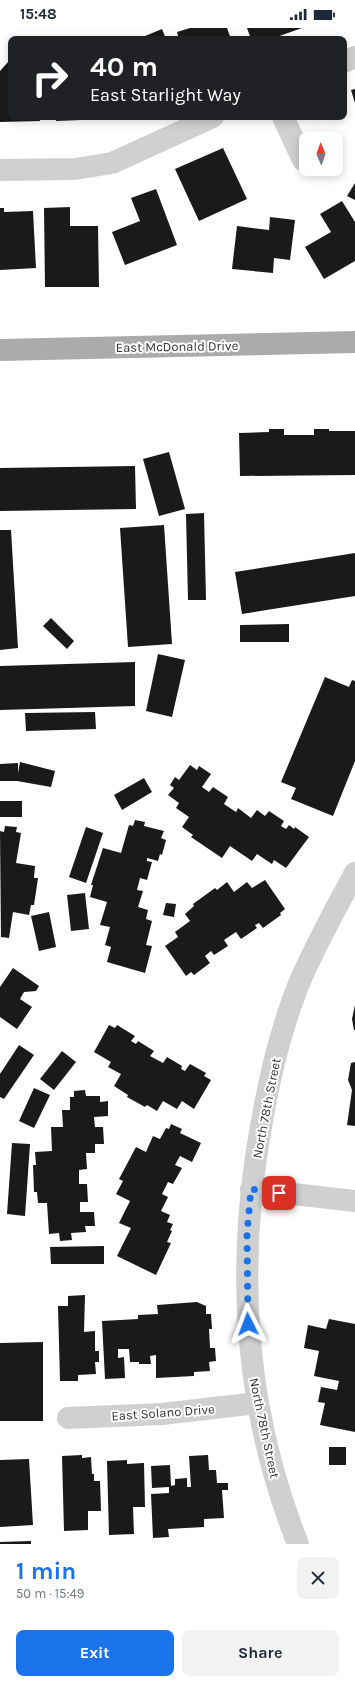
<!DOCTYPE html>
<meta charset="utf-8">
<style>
:root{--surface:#fff;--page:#f2f2f3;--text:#1f2937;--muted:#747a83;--accent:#1a73e8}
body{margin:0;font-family:Karla,sans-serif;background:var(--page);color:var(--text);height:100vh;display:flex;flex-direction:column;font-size:15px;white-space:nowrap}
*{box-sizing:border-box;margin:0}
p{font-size:13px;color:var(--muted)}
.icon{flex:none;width:22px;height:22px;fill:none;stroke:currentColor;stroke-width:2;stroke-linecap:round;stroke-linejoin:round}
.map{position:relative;height:1516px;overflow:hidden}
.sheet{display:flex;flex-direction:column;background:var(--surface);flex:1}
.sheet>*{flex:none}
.guide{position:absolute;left:8px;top:8px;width:339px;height:84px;border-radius:8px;box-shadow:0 2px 10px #0003;background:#202124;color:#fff;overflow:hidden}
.needle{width:26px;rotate:358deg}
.fabs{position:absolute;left:299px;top:104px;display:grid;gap:8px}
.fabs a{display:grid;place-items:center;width:44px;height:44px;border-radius:8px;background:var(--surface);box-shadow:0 2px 10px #0003;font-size:20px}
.pin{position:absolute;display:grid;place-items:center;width:34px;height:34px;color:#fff;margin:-17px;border-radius:8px;box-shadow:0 2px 6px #0006}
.me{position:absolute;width:44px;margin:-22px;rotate:357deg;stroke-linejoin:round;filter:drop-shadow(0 0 3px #0008)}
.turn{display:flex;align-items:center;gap:14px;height:84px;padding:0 16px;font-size:18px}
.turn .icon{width:52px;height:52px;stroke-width:2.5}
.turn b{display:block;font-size:28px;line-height:34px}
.round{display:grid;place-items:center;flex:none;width:42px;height:42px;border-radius:8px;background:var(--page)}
.overview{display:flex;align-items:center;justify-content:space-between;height:68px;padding:0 16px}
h1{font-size:24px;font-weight:700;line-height:30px;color:var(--accent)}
.action{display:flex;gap:8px;margin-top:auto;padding:8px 16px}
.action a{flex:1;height:46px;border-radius:8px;background:var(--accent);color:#fff;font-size:16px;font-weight:700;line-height:46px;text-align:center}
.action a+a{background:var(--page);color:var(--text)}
.status{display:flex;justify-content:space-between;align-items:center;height:28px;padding:0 20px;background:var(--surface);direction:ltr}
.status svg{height:11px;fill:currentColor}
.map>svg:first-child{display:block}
.building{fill:#1a1a1a}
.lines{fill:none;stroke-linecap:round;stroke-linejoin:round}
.minor{stroke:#d0d0d0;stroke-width:22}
.major{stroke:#ababab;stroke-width:22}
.route{stroke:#1a73e8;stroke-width:7;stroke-dasharray:0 12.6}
.labels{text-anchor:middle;stroke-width:4;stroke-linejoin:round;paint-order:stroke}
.street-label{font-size:13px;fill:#333;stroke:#fff}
</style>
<div class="status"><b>15:48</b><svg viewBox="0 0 49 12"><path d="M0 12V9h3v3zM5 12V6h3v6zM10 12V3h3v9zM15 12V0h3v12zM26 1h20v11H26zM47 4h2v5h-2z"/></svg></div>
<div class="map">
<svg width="355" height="1516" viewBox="0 0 355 1516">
<rect width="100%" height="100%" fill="#fff"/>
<!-- building -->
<g class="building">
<path d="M190,0H227L231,11H179L177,4Z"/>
<path d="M247,0H302L271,11H251Z"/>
<path d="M162,1L166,11H138Z"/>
<path d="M9,33L11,36V89H40V93L0,94V43Z"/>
<path d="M355,61V75L351,62Z"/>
<path d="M56,89H80V92L56,93Z"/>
<path d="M223,120L247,171L199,193L175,141Z"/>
<path d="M355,155V172L347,168Z"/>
<path d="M156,161L177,217L125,237L112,204L140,193L131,170Z"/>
<path d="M342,173L355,194V233L324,251L305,219L331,204L320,186Z"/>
<path d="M70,179V198H98L99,259H45L44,180Z"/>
<path d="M0,180H4V184L33,183L36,240L0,242Z"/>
<path d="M270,189L295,192L290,232L274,230L273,245L232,241L237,198L269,202Z"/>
<path d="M269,401H284V407H314V401H329V403H355V447L240,448L239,405L269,404Z"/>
<path d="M169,424L185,481L159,488L143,431Z"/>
<path d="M135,438L136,481L0,483V440Z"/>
<path d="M204,485L206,572H188L186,486Z"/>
<path d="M164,497L172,616L128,619L120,500Z"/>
<path d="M0,502H11L18,620L0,622Z"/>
<path d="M355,525V568L242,586L235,544Z"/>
<path d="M51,590L74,613L67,621L43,598Z"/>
<path d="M289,596V614H240V597Z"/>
<path d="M158,626L185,632L172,689L146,683Z"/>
<path d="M135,634V678L0,682V638Z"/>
<path d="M325,649L349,659L352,652L355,653V733L333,788L291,771L296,760L281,754Z"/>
<path d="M95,684L96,701L26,703L25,685Z"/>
<path d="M20,734L55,743L51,759L17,753H0V736L18,735V745Z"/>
<path d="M190,737L197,742L199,738L211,746L202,759L209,764L213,759L228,769L224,776L236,784L238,780L251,790L257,782L265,788L269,783L284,793L281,798L286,801L289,797L294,801L295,799L309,809L286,840L274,832L272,836L257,826L252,833L230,818L222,830L191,809L193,807L182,799L189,789L176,780L179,775L168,767L174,760L170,757L175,749L179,752Z"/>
<path d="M144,750L152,764L122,782L114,767Z"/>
<rect x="0" y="773" width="22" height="16"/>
<path d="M135,792L145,794L144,798L164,803L161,810L166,812L162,827L160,826L158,833L147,830V833L152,834L147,852L140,850L137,862L143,863L138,879L148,882L146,891L152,893L146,917L152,918L145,945L107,934L111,919L105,917L110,899L100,897L107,874L90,869L93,857H91L103,820L121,825L129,797L133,798Z"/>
<path d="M5,798L17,799L16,804L21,805L16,835L35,838L34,850H38L34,877H31L29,887L13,884L9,910L1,909V913L0,803L4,804Z"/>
<path d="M86,799L103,805L86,855L69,849Z"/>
<path d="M265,852L285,881L280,885L281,887L263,900L259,895L255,897L257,900L241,911L236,904L224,912L228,918L214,927L211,923L205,928L210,935L194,947L191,944L186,948L165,918L178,909L175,904L190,893L185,886L194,878L193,876L215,860L217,862L227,854L234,864L247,854L252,860Z"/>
<path d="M85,865L89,901L71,903L67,867Z"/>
<path d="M166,875L176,876L174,889L163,887Z"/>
<path d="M49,884L56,919L39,923L31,888Z"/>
<path d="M13,940L39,958L36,963L24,964L20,971L32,979L17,1001L0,989V959Z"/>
<path d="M355,977V1002H354L352,991Z"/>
<path d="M109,997L115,1000L117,997L135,1008L131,1013L136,1016L138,1013L154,1023L150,1028L163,1035L167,1029L182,1038L181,1041L185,1043L190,1036L206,1045L204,1048L211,1052L194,1081L182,1073L177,1081L163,1073L157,1083L147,1077L145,1079L127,1069L128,1067L114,1058L121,1046L108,1039L111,1034L94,1024Z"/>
<path d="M19,1017L34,1027L4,1071L0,1069V1046Z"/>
<path d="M62,1023L76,1034L54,1062L40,1051Z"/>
<path d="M355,1034V1098L347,1097L352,1062L348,1052L351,1035Z"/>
<path d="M34,1060L50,1067L34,1100L19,1093Z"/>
<path d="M85,1062L86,1068H100V1074L108,1073V1088L94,1089L95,1099H103L104,1116H95V1125H86L87,1141L79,1142V1156H87L88,1174H80V1184H94L95,1198H85L86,1204L71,1205L72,1212L60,1213L59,1205L49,1206L47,1175H38L37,1164H34L33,1137H36L35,1124L52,1123L51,1099H63L62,1082H70V1069H74V1063Z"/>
<path d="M171,1096L182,1101L180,1105L201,1115L192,1134L180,1128L175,1137L182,1140L173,1156L168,1154L162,1166L168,1169L161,1183L170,1187L167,1194L173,1196L170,1202L172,1203L167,1214L171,1215L156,1247L117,1228L131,1200L119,1195L130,1173L116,1166L123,1153L119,1151L136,1119L146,1124L153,1108L160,1111L166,1100L169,1101Z"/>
<path d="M12,1115L30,1116L25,1188L7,1186Z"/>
<path d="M104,1218V1236H51L50,1219Z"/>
<path d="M85,1267L84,1304L95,1303V1323H99V1334H95L96,1346L78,1347V1353H60L58,1278H68V1268Z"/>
<path d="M197,1274L206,1278V1286H211L212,1301H209L210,1320H215L216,1333L209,1334L210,1343L194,1344V1348L156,1350V1327L150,1328L151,1336H139V1334H130L129,1321H118V1330L124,1329L125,1350L105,1351L102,1293L138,1291V1287L158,1286L157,1277Z"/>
<path d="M329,1291L355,1296V1404L320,1397L325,1375L318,1374L321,1359L337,1362L339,1353L314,1348L319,1323L304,1320L308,1297L326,1301Z"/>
<path d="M43,1314V1393H0V1315Z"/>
<rect x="329" y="1419" width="17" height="18"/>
<path d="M82,1427V1430L91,1429L92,1446H94V1453H100L101,1483H88V1502L64,1503L62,1428Z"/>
<path d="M208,1427L209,1442H216L217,1455H228V1462H222L224,1490L204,1491V1499L168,1501L169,1509L153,1510L151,1466L169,1465V1459L152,1460L151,1438L170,1437L171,1458L175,1457V1451L187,1450V1459H191L189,1428Z"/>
<path d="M29,1431L33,1497L0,1499V1432Z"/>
<path d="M127,1432V1436L144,1435L145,1479H133L134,1506L109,1507L107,1433Z"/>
<path d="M31,1513V1516H0V1514Z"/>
</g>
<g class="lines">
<!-- minor -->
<g class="minor">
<path d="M344,34L355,29"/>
<path d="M283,89L303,132"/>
<path d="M0,142L75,141L112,135L213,89"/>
<path d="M251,1161L355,1173"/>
<path d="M68,1390L162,1386L257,1375"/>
<path d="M298,1516C243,1378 235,1238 262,1093C270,1047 281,1001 298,958C314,919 335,882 355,845"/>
</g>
<!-- major -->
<path class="major" d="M0,322L355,314"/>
</g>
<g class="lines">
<!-- route -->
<path class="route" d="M248,1296L247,1206L251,1161L279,1165"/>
</g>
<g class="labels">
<!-- street labels -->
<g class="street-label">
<text transform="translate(177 318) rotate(-1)" y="5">East McDonald Drive</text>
<text transform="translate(266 1080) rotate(-79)" y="5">North 78th Street</text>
<text transform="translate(163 1384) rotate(-4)" y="5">East Solano Drive</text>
<text transform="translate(265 1400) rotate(78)" y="5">North 78th Street</text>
</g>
</g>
</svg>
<div class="fabs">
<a><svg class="needle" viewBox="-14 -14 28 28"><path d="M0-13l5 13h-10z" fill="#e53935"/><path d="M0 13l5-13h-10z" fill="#747a83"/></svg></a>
</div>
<div class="pin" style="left:279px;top:1165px;background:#d93025"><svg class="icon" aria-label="arrive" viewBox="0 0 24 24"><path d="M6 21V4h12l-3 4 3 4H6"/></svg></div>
<svg class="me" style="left:248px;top:1296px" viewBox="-20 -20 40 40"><path d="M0-17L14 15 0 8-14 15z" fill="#1a73e8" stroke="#fff" stroke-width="4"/></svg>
<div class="guide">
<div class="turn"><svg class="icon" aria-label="right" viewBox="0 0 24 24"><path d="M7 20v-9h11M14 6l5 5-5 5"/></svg><div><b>40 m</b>East Starlight Way</div></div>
</div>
</div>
<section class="sheet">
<div class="overview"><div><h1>1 min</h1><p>50 m · 15:49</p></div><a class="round"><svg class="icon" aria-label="close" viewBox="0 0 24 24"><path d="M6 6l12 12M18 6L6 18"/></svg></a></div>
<div class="action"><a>Exit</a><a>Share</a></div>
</section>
